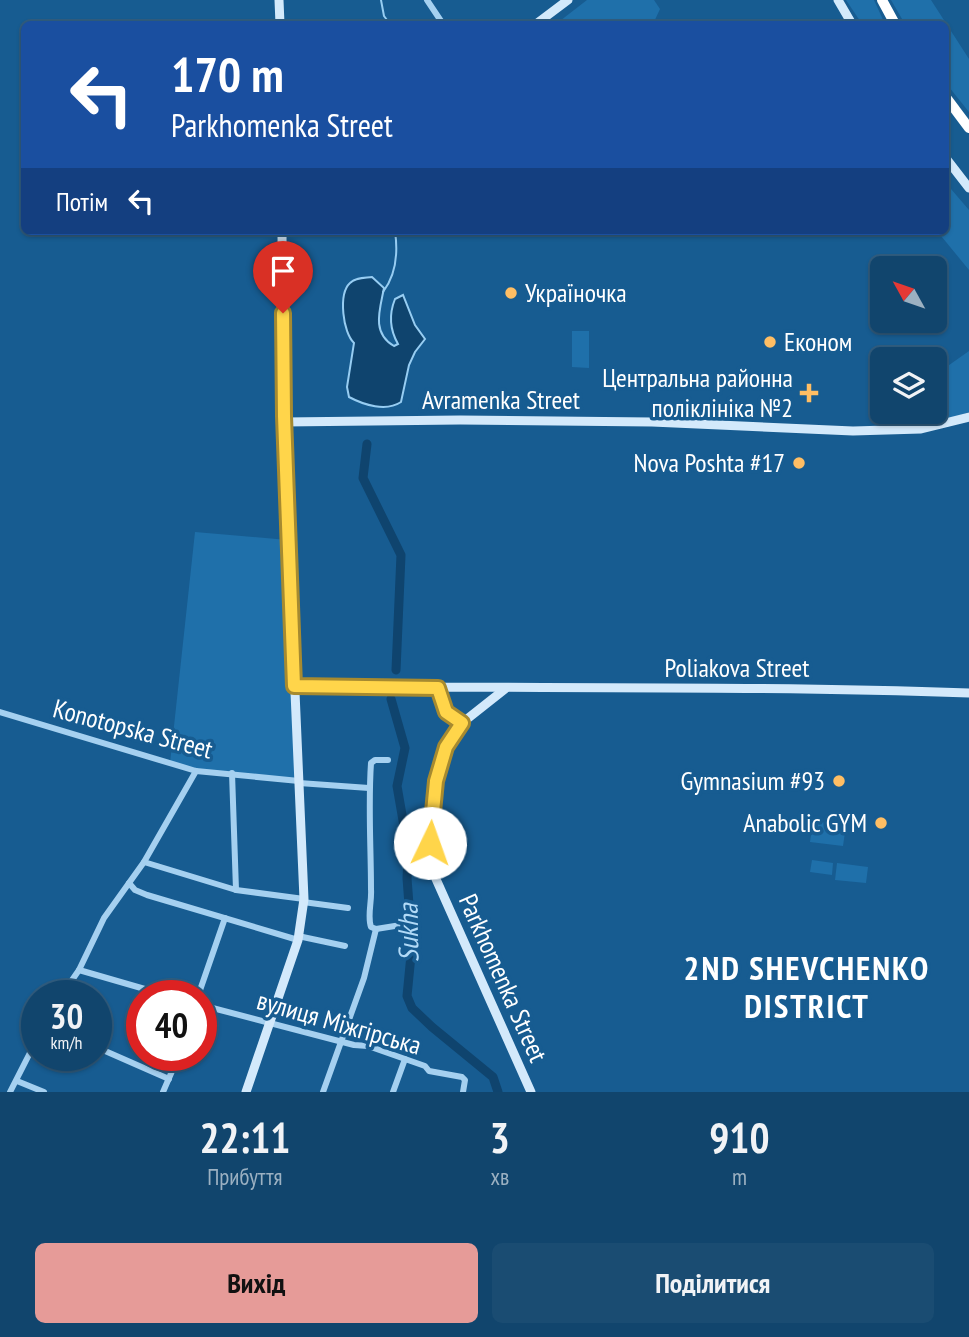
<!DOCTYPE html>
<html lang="uk">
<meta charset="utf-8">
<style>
:root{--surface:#11456d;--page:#1a4c72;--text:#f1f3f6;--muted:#9cb1c2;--line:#305d80;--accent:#e69b98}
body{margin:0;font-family:"PT Sans Narrow",sans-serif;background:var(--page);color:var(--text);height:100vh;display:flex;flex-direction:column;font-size:26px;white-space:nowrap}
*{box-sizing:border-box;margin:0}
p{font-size:23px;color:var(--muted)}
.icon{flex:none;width:38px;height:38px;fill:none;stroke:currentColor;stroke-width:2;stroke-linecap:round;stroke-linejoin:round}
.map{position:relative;height:1092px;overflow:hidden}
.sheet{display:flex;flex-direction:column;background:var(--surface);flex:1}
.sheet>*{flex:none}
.hud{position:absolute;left:21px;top:21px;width:928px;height:214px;border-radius:10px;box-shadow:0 2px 5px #0004,0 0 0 2px var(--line);background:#1a4fa0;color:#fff;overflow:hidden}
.needle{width:46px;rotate:310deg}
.buttons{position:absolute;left:870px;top:256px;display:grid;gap:14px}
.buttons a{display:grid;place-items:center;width:77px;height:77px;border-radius:10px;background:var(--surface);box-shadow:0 2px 5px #0004,0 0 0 2px var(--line);font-size:35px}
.speed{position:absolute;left:21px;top:980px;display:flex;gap:14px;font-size:35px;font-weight:700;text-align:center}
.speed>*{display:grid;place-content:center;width:91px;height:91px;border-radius:50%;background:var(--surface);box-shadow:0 2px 5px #0004,0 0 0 2px var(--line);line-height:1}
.speed small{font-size:18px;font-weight:400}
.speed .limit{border:10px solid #d22;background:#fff;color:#111}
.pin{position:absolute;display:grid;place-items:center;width:60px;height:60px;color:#fff;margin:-72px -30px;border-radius:50% 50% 50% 0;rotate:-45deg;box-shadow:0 0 7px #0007}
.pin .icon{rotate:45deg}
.me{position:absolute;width:77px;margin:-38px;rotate:3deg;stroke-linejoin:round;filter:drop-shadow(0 0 5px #0008)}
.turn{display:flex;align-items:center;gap:24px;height:147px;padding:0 35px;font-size:32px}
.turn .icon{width:91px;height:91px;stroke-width:2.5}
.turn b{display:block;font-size:49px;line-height:60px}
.then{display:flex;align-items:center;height:66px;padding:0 35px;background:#0003;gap:14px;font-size:26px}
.eta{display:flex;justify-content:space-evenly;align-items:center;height:119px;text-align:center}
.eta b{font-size:42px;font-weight:600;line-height:49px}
.button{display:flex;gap:14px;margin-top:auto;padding:14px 35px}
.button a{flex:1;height:80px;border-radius:10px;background:var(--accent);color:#111;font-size:28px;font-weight:600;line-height:80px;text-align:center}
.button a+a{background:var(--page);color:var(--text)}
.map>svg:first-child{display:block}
.green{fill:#1f70aa}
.water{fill:#0f446e;stroke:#97cdf2;stroke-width:2}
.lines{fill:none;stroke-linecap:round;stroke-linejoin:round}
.stream{stroke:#97cdf2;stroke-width:2}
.river{stroke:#0f446e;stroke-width:9}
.street{stroke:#a5d0f0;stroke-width:6}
.secondary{stroke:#d3e9fb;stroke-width:9}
.highway{stroke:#fff;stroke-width:10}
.route-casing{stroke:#a68a30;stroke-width:18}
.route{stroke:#ffd54a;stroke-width:12}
.poi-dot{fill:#ffbe64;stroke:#175c91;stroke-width:2.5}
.labels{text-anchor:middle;stroke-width:7;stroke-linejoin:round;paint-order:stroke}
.poi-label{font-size:26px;fill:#fff;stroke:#175c91;text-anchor:end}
.street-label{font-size:26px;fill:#fff;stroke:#175c91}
.water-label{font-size:28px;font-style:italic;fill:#b1daf7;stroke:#175c91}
.district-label{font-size:33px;font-weight:bold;letter-spacing:2px;fill:#fff;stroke:#175c91}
</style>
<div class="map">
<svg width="969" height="1092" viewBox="0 0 969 1092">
<rect width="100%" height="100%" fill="#175c91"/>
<!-- green -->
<g class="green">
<path d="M587,0H654L660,9L653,24H556Z"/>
<path d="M846,0H874L884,22L882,24H862Z"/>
<path d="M891,0H931L969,59V112L945,82V24H905Z"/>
<path d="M945,182L969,210V270L937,231H945Z"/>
<path d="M572,331H589V368L572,367Z"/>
<path d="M969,351V412C940,424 909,424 878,424V414L883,411H934L935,375Z"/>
<path d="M195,532L288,540L299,783L196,771L170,763Z"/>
<path d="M813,821L846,825L843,846L810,842Z"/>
<path d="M812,860L833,863L832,875L810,872Z"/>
<path d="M837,863L868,867L866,883L835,880Z"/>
<path d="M857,964L875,967L874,979L856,977Z"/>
</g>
<!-- water -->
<path class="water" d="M372,277L384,288C380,309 371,333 394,346L398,344C390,330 389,314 395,299L403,295L415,325L425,339L415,352L409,365L401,402C386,412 364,405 349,397L347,387L354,343C343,333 338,294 350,283C356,277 365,278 372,277Z"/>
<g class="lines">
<!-- stream -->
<g class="stream">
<path d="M381,0L384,16L390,24"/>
<path d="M383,292C396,275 398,252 395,231"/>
</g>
<!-- river -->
<g class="river">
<path d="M367,444L363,478L401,555L396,670"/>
<path d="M391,699L405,748L397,786L405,832L410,845L414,849L413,856L408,861L407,878L412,945L407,996L412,1008L432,1027L493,1077L498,1092"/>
</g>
<!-- street -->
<g class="street">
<path d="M427,0L443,24"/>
<path d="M0,712L196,771L299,781"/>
<path d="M388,760H375L371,763C368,806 371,847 371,889C372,902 367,916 371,927L376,929L401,925"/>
<path d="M232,773L236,890"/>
<path d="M299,783L369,788"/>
<path d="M144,862L236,890L304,899"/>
<path d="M129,883L135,890L147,895L298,940"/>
<path d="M303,902L348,908"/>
<path d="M298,936L345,946"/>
<path d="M79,970L169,996"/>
<path d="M61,996L79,970L104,918L144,862L196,771"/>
<path d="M198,996L225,918"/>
<path d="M201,1005L354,1045L368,1046L425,1066L429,1071L462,1077L465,1080L463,1092"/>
<path d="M96,1047L169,1079"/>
<path d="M17,1081L44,1092"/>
<path d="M10,1092L37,1039"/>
<path d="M163,1092L179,1055"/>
<path d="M323,1092L364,978L376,929"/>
<path d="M393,1092L405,1059"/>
</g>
<!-- secondary -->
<g class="secondary">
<path d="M279,0L280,24"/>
<path d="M838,0L852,24"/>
<path d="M536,24L568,0"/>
<path d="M945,157L969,188"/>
<path d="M284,422L460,420L652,422L853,431L921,429L969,417"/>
<path d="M294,686C519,689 744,685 969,693"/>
<path d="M438,688L446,712L462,723C457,731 451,738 447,747C427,786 430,836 436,879L531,1092"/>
<path d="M462,723L505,689"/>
<path d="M246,1092L298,940L304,899L283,416L282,231"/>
</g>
<!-- highway -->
<g class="highway">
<path d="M882,0L895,24"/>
<path d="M945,96L969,128"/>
</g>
</g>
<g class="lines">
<defs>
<path id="route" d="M283,313L284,416L294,686L438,688L446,712L462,723L446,747L436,781L430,843"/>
</defs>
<!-- route casing -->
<use href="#route" class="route-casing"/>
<!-- route -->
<use href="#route" class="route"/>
</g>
<!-- markers -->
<g class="poi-dot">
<circle cx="511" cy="293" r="7"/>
<circle cx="770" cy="342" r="7"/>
<path d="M805.5 382.5h7v7h7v7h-7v7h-7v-7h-7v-7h7z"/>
<circle cx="799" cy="463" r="7"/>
<circle cx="839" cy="781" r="7"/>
<circle cx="881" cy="823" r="7"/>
</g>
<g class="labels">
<!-- poi labels -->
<g class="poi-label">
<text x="525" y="302" text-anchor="start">Україночка</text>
<text x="784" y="351" text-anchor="start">Економ</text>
<text x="793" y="387">Центральна районна<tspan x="793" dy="30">поліклініка №2</tspan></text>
<text x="785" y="472">Nova Poshta #17</text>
<text x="825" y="790">Gymnasium #93</text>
<text x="867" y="832">Anabolic GYM</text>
</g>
<!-- street labels -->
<g class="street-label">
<text x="501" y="409">Avramenka Street</text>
<text x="737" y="677">Poliakova Street</text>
<text transform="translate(133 729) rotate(15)" y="9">Konotopska Street</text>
<text transform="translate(503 978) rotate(66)" y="9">Parkhomenka Street</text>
<text transform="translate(339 1023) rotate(16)" y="9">вулиця Міжгірська</text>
</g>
<!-- water labels -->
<g class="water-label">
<text transform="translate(408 933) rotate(-91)" y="10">Sukha</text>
</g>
<!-- district labels -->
<g class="district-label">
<text x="807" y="980">2ND SHEVCHENKO<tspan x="807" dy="38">DISTRICT</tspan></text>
</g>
</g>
</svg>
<div class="buttons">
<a><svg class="needle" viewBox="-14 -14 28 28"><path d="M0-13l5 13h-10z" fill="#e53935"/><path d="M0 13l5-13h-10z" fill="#9cb1c2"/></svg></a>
<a><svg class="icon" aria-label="layers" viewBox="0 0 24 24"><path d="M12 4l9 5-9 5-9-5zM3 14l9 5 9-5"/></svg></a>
</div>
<div class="speed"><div>30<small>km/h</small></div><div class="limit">40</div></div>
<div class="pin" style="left:283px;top:313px;background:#d93025"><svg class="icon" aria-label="arrive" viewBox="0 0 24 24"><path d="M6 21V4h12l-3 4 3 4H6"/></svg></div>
<svg class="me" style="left:430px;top:843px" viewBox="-20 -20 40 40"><circle r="19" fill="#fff"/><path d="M0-13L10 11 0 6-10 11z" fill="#ffd54a"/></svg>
<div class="hud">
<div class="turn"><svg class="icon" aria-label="left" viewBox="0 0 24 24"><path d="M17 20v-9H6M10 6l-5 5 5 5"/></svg><div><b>170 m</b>Parkhomenka Street</div></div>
<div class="then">Потім<svg class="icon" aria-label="left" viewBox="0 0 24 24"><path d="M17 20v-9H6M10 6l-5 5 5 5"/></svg></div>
</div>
</div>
<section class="sheet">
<div class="eta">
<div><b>22:11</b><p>Прибуття</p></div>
<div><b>3</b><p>хв</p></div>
<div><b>910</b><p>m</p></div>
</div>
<div class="button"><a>Вихід</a><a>Поділитися</a></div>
</section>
